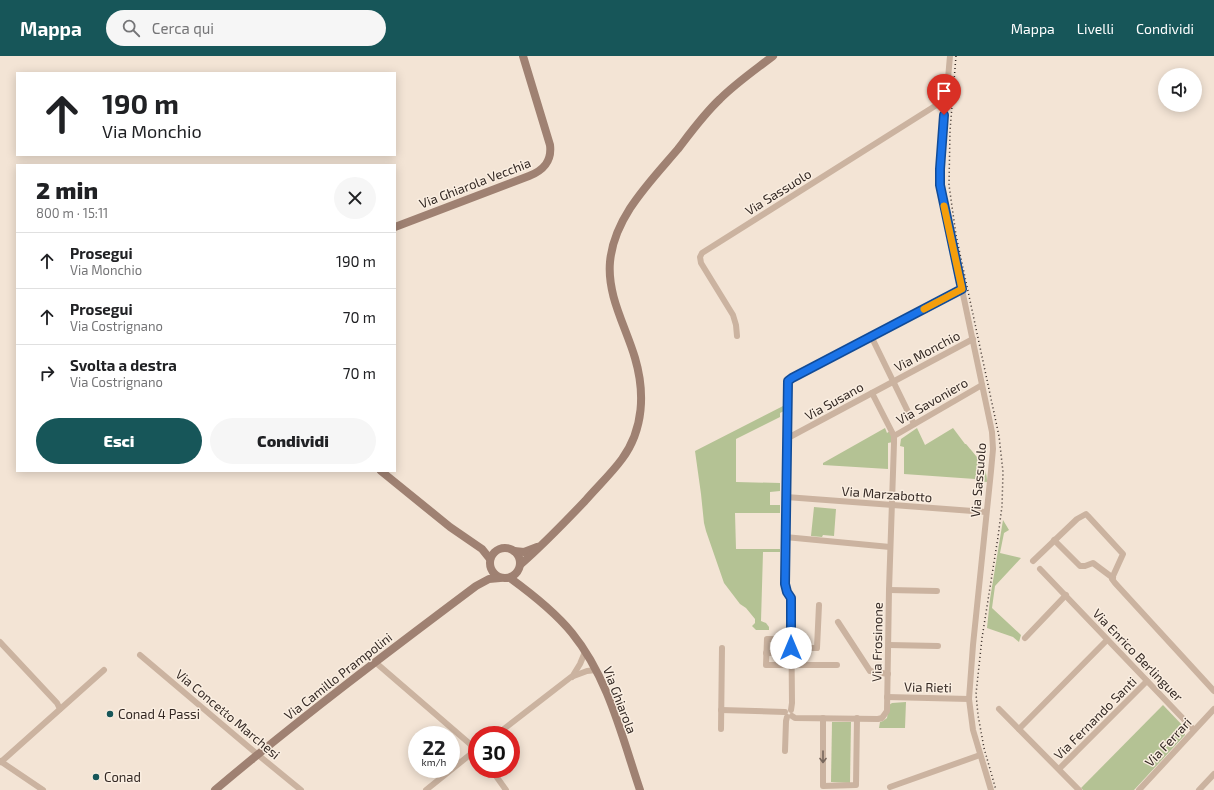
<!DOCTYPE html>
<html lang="it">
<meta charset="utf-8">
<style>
:root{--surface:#fff;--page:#f6f6f6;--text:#202124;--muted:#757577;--line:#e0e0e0;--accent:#175659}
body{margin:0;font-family:"Exo 2",sans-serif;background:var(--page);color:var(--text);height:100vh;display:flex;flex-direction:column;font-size:15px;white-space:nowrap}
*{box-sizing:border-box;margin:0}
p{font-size:13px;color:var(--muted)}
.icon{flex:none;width:22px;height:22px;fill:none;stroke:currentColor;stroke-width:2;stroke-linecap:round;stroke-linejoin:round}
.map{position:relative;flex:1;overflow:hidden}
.side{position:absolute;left:16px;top:108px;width:380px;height:308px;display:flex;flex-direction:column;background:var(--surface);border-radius:0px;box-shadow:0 2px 10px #0003}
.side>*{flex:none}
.hud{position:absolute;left:16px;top:16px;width:380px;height:84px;border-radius:0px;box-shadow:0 2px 10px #0003;background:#fff;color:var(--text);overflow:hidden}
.tools{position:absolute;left:1158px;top:12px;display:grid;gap:8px}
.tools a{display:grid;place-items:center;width:44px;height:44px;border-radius:50%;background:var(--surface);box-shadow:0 2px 10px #0003;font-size:20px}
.speed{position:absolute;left:408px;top:670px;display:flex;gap:8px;font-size:20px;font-weight:700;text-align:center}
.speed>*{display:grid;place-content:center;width:52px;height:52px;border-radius:50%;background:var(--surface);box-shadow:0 2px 10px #0003;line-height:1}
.speed small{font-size:10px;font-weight:400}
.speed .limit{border:6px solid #d22;background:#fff;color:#111}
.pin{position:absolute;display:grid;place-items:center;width:34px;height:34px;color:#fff;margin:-41px -17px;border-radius:50% 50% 50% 0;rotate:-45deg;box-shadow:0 0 4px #0007}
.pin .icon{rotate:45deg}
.me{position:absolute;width:44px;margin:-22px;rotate:0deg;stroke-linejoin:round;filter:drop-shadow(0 0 3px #0008)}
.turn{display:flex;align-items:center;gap:14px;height:84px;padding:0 20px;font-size:18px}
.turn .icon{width:52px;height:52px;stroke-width:2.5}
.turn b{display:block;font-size:28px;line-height:34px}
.round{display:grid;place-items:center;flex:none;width:42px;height:42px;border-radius:21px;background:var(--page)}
.head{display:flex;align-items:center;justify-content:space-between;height:68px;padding:0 20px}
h1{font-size:24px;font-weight:800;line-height:30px}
.cta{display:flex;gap:8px;margin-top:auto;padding:8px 20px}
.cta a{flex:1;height:46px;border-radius:24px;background:var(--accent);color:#fff;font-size:16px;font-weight:800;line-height:46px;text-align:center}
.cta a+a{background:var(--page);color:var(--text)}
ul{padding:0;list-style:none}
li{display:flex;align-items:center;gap:12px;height:56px;padding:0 20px;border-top:1px solid var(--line)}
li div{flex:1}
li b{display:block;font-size:15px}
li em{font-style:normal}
header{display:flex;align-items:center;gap:24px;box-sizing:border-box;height:56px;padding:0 20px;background:var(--accent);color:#fff}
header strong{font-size:19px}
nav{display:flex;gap:22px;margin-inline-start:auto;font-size:14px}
.search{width:280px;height:36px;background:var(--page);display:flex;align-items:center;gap:10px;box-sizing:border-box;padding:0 14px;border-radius:22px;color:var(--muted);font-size:15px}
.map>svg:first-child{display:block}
.green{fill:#b4c294}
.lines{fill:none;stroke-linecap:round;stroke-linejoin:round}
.street{stroke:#cbb3a0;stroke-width:6}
.secondary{stroke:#9f8172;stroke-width:8}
.rail{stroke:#342924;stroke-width:1.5;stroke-dasharray:1 3;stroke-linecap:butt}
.oneway{stroke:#78675c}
.route-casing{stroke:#114b97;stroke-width:10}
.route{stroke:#1a73e8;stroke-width:7}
.slow{stroke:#f59e0b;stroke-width:7}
.poi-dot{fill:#175659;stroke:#faeee1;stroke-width:1.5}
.labels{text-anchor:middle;stroke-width:3;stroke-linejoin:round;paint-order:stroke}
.street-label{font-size:13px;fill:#342924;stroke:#faeee1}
.poi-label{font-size:13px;fill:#342924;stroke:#faeee1;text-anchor:start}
</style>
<header>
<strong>Mappa</strong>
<div class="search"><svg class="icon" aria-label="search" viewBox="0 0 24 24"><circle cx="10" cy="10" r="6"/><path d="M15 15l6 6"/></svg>Cerca qui</div>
<nav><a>Mappa</a><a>Livelli</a><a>Condividi</a></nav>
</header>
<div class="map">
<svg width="1214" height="734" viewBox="0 0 1214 734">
<rect width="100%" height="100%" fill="#f3e4d5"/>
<!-- green -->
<g class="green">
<path d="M787,348L786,354L780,357V361L736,383V426L780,427V435L770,436V449H780V457H735L736,493H780V496H763L761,565L766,567L769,571V574H756L752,570L755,567V563L746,552L740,548L724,527L706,475L704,467L701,438L695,395Z"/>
<path d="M885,372L887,377L890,375L893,386L888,387V413L823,409V407Z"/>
<path d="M917,372L925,389L953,372L965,388H966C975,399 988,411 987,426L976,425L975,423L904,418V391L900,390L901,383Z"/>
<path d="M814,451L836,453L834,480L823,479L822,481L811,480Z"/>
<path d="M1003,464L1009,474L1004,477L1000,497L1021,502L995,530L992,552L1021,579L1019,586L1013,581L987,572L990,543Z"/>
<path d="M906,646L905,672H879L880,666L883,665L887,662L889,649L892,647Z"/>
<path d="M1163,649L1184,671L1185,679L1134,734H1083L1081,732Z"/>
<path d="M832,666H851L850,727L831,726Z"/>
</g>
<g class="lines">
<!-- street -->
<g class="street">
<path d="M950,0L940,113V129L992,376L993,393L991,415L973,589L969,643L973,674L991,734"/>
<path d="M737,280L736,269L733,259L701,207L700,201L702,197L935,50L946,46"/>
<path d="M871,280L914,368"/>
<path d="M894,380L982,329"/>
<path d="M786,383L973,283"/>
<path d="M786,441L986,456"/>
<path d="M785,481L890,491"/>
<path d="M1054,484L1080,510H1085L1093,507L1113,522"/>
<path d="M1033,505L1077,463L1086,458L1088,460L1123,498L1113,520L1112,523L1115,527L1214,635"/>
<path d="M1040,513L1194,674"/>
<path d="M889,534L937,535"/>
<path d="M838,566L870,615L888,618"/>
<path d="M1025,582L1066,539"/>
<path d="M791,583H767L766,609H837"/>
<path d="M0,586L57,647L60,653"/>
<path d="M889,589L938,590"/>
<path d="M791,592H817L819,549"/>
<path d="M766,597H791"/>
<path d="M140,599L257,698L301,734"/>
<path d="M375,606L477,694"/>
<path d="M572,621L580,608L585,596"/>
<path d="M887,641L969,643"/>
<path d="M999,653L1079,734"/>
<path d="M721,654L785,656"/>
<path d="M791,654L792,647L791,542L787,537L785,528L788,325L792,322L962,233"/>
<path d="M792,660L795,662L878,663L882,662L887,655L889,534L894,387V380L872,337"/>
<path d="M823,662V730L856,729L857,662"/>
<path d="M721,673L722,592"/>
<path d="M1019,673L1107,584"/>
<path d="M496,679L571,621L587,615L596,614"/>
<path d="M785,695L786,665L787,661"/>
<path d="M0,705L43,734"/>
<path d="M1,706L104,614"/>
<path d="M491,713L506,734"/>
<path d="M1059,713L1147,625"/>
<path d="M890,731L980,699"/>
<path d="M426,734L477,693"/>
<path d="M1139,734L1214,653"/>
<path d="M1199,734L1214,718"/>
</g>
<!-- secondary -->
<g class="secondary">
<path d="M395,171L529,120C544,114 552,105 550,89L523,0"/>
<path d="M381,415L450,471L482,493L490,503"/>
<circle cx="505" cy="507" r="15"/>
<path d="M514,495L524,496L537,491"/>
<path d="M521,508C544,488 564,467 585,445C597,431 611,418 622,403C644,373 645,336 635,302C626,271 607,240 610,206C614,161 650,126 678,93C691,76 704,58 720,43C736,27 755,14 773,0"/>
<path d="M510,522C532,538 555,556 572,577C608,621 622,681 640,734"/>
<path d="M215,734C299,663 388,596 476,530L489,523L500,522"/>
</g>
<!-- rail -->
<path class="rail" d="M956,0L950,75L949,129L956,179L999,380L1003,416L1002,450L998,481L982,582L976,638L978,659L984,692L996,734"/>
</g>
<!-- one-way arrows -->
<defs><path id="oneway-shaft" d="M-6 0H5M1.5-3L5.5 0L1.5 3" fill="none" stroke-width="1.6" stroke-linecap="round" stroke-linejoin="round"/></defs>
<use class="oneway" href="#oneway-shaft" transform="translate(823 701) rotate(90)"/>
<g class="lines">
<defs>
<path id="route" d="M791,592V542L787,536L785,528L788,325L792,322L962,233L940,129V113L944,59"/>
</defs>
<!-- route casing -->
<use href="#route" class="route-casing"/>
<!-- route -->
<use href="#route" class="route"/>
<!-- slow -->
<path class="slow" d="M924,253L962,233L944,150"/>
</g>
<!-- markers -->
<g class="poi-dot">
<circle cx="110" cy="658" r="4"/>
<circle cx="96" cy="721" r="4"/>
</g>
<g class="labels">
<!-- street labels -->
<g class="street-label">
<text transform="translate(475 127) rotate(-21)" y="5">Via Ghiarola Vecchia</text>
<text transform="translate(778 136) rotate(-32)" y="5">Via Sassuolo</text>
<text transform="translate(927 295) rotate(-28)" y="5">Via Monchio</text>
<text transform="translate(834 345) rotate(-29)" y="5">Via Susano</text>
<text transform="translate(932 345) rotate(-30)" y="5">Via Savoniero</text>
<text transform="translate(978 424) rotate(-85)" y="5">Via Sassuolo</text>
<text transform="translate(887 438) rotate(4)" y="5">Via Marzabotto</text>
<text transform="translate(877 586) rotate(-89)" y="5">Via Frosinone</text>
<text transform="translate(1138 599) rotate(46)" y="5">Via Enrico Berlinguer</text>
<text transform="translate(338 620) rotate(-38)" y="5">Via Camillo Prampolini</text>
<text transform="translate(928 631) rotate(1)" y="5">Via Rieti</text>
<text transform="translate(620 644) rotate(69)" y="5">Via Ghiarola</text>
<text transform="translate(228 658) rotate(40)" y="5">Via Concetto Marchesi</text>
<text transform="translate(1095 662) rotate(-45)" y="5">Via Fernando Santi</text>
<text transform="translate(1168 686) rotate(-47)" y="5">Via Ferrari</text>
</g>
<!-- poi labels -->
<g class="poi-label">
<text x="118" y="663">Conad 4 Passi</text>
<text x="104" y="726">Conad</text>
</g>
</g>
</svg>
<div class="tools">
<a><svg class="icon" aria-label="sound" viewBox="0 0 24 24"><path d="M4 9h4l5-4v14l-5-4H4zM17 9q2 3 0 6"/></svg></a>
</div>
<div class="speed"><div>22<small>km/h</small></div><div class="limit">30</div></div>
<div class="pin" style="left:944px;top:59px;background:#d93025"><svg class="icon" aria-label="arrive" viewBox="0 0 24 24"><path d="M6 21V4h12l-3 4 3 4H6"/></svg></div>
<svg class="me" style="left:791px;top:592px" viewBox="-20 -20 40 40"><circle r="19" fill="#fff"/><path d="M0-13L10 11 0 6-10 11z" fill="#1a73e8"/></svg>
<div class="hud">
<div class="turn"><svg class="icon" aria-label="ahead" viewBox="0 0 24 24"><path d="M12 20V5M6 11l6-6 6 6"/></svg><div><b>190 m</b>Via Monchio</div></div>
</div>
<section class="side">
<div class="head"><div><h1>2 min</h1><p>800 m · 15:11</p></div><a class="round"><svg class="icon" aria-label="close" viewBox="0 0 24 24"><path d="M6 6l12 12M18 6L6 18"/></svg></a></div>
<ul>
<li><svg class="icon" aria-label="ahead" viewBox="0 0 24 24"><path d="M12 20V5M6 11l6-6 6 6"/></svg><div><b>Prosegui</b><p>Via Monchio</p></div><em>190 m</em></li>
<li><svg class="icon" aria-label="ahead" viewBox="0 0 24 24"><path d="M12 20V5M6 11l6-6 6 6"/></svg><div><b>Prosegui</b><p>Via Costrignano</p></div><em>70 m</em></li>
<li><svg class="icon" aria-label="right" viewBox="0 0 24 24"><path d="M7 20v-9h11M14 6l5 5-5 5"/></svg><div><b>Svolta a destra</b><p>Via Costrignano</p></div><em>70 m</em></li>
</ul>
<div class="cta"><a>Esci</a><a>Condividi</a></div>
</section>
</div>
